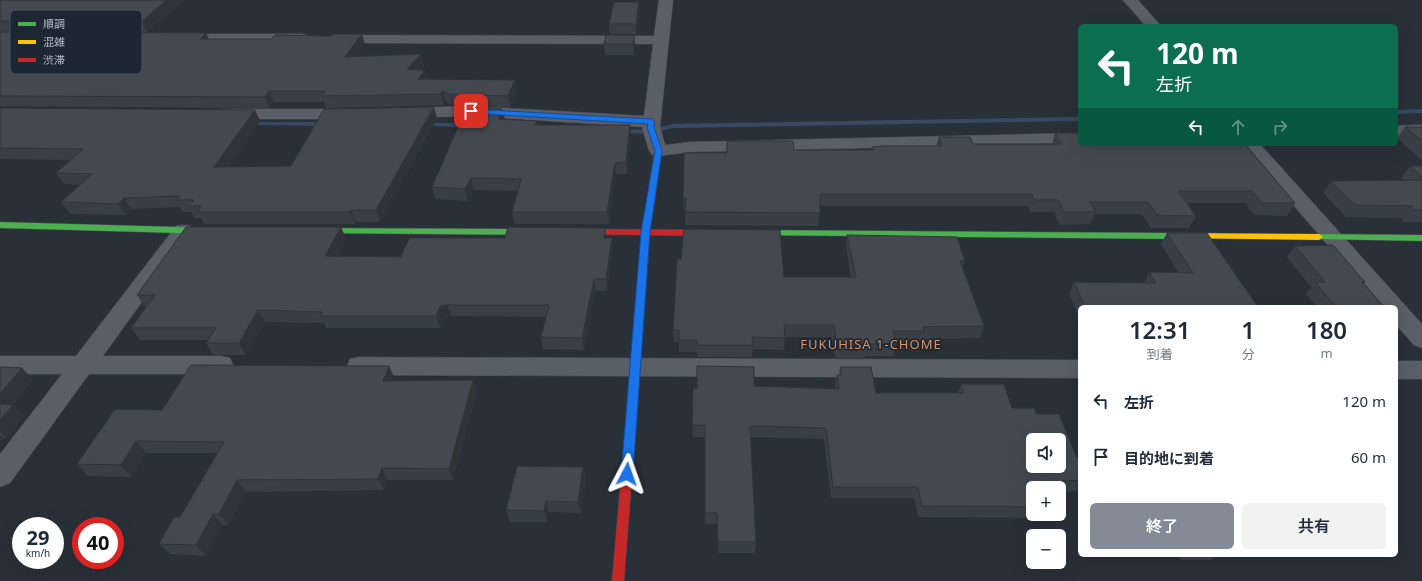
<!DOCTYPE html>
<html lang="ja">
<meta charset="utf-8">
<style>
:root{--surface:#fff;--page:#f2f2f3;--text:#1f2937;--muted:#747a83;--accent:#848b96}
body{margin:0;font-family:"Noto Sans","Noto Sans JP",sans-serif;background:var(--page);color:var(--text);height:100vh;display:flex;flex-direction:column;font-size:15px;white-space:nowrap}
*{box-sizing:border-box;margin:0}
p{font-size:13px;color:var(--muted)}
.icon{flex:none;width:22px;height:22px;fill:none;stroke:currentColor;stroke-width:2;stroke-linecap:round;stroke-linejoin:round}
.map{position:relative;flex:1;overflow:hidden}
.drawer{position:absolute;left:1078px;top:305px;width:320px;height:252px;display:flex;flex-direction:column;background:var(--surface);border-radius:6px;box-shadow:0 4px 16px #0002}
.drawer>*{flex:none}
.hud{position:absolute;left:1078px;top:24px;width:320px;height:122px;border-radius:6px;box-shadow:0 4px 16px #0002;background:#0b6e4f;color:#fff;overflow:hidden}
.controls{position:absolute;left:1026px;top:433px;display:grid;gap:8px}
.controls a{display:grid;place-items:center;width:40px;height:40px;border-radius:6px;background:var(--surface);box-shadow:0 4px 16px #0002;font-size:20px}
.speed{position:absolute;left:12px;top:517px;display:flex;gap:8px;font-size:20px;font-weight:700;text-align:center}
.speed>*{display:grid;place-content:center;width:52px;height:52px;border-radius:50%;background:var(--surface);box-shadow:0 4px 16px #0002;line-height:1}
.speed small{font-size:10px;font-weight:400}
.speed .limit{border:6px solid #d22;background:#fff;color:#111}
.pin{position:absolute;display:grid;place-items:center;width:34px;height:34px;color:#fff;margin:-17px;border-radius:8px;box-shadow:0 2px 6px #0006}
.me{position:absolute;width:44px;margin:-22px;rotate:4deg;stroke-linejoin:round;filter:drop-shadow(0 0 3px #0008)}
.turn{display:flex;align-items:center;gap:14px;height:84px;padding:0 12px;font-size:18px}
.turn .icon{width:52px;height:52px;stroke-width:2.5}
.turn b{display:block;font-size:28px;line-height:34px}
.lanes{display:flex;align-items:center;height:38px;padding:0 12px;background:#0003;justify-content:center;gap:20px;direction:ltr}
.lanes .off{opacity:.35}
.eta{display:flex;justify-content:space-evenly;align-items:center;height:68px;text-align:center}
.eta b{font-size:24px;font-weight:600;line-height:28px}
.primary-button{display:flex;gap:8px;margin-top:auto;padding:8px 12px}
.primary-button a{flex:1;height:46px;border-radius:6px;background:var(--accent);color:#fff;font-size:16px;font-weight:600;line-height:46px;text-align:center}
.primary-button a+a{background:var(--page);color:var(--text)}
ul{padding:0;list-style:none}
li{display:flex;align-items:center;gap:12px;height:56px;padding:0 12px}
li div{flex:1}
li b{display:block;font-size:15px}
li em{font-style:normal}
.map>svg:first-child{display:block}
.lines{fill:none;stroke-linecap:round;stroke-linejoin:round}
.stream{fill:#384963;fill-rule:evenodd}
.street-casing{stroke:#484c53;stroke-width:1}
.fast-casing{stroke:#484c53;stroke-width:1}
.slow-casing{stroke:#484c53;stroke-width:1}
.jam-casing{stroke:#484c53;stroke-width:1}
.street{fill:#5a5e66;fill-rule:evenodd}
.fast{fill:#4caf50;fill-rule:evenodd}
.slow{fill:#ffc107;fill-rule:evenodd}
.jam{fill:#c62828;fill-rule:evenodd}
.wall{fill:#3a3f45}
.shaded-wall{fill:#303338}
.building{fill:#444950;stroke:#303338;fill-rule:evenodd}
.route{fill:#1a73e8;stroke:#114b97}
.labels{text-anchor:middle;stroke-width:3.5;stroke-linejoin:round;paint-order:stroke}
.neighbourhood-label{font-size:13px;letter-spacing:1px;fill:#d59563;stroke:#1d2633}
.key{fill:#1d2633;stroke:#4a5360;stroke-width:1}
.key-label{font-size:11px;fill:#b4bcc9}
</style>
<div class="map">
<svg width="1422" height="581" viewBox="0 0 1422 581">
<rect width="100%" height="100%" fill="#2a3038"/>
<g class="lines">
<!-- stream -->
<g class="stream">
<path d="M1422,109V113L1396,114V110Z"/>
<path d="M1080,117V121L673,128L649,134L619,133L615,131L619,129L649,130L673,124Z"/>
<path d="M247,122H327L331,124L327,126L245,125L243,124Z"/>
<path d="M421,122L471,124L475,126L471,128L419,125L417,124Z"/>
</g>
<defs>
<g id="street">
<path d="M659,0H673L660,127L665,145L690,142L1080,133V143L690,152L658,156L652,155L649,151L642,127L471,116L405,118L399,117L397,113L399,109L405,108L471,106L644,116L653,44L334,43L329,42L327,39L329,36L334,35L654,36Z"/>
<path d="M1123,0H1138L1161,26H1146Z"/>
<path d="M178,34H302L307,35L309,38L307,41L302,42H178L173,41L171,38L173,35Z"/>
<path d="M227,109H351L357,110L359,114L357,118L351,119H227L221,118L219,114L221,110Z"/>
<path d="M1422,125V135L1396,136V126Z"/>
<path d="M1241,144H1260L1422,324V348L1414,345L1396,325V307H1381Z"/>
<path d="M183,225L190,226L193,231L103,356H221L230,358L233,365L230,372L221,374H89L10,483L0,487V454L62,374H0V356H76L176,226Z"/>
<path d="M359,357L1080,360V378L359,375L350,373L347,366L350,359Z"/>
<rect x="1396" y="361" width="26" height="18"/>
</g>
<g id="fast">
<path d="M655,149H658L662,151L650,232L636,422L635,425L631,426L627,425L626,422L642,232Z"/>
<path d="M0,222L213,228L217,231L213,234L0,228Z"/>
<path d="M313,228L537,229L541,232L537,235L310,233L309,231Z"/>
<path d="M751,230L1174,233L1178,236L1174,239L748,235L747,233L748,231Z"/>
<path d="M1319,234L1422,235V241L1316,239L1315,237Z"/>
</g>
<path id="slow" d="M1174,233L1319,234L1323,237L1319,240L1171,238L1170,236L1171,234Z"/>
<g id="jam">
<path d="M575,229L713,230L717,233L713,236L572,234L571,232L572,230Z"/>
<path d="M631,418L635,419L636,422L624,581H612L626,422L627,419Z"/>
</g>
</defs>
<!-- street casing -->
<use href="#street" class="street-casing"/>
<!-- fast casing -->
<use href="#fast" class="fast-casing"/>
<!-- slow casing -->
<use href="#slow" class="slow-casing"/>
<!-- jam casing -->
<use href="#jam" class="jam-casing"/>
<!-- street -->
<use href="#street" class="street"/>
<!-- fast -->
<use href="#fast" class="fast"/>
<!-- slow -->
<use href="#slow" class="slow"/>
<!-- jam -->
<use href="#jam" class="jam"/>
</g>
<!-- wall -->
<g class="wall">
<path d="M0,0H184L147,32H0Z"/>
<path d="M639,2L640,12L636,34H610L609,24Z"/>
<path d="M0,32L365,44L356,56L421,54L424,65L420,69L425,70L428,79L517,91L510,107L452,105L446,102L444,105L326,108L324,102H274L269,108L0,106Z"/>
<path d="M634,35L635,45L634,55H605L604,44Z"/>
<path d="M0,108L260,121L228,167L291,166L437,118L380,222H356L355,224H204L201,218H195L191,212H183L180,207L131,209L126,215L70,214L61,202L80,185L64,184L56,173L71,160L0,159Z"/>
<path d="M502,109L505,119L538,125L631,136L627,174H616L609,224H515L512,212L518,191L474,190L468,201L435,199L432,187Z"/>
<path d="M1405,127H1422V160L1397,138Z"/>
<path d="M1055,133L1245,144L1295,203L1287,216L1254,215L1245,203H1187L1196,216L1189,228H1151L1142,214H1095L1090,224L1060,225L1054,212H1030L1028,206H820V213L818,226L685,225V210H684L683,198L794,150H872V147L936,146L939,137L973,144H1052Z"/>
<path d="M1410,166H1422V222H1402L1403,218L1346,217L1323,193L1331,181L1404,180L1401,178Z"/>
<path d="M1167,233L1258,307H1080V319L1069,294L1074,282L1144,283L1149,272H1178L1161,244Z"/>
<path d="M847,235L965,261L962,268L984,326L980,338L922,339L921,343H896L894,356H865L864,358H835L832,337H785L784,350L753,349L752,357H697V352H679V342H674L673,330L681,259L784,277H851L846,247Z"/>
<path d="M505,238H606L613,250L607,291H596L584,350L543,349L541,337L546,317L451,316L444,318L440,328H326L324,323L265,322L246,355H213L206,343L208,340H140L131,328L147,307H145L137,295L346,239L337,256L401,257Z"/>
<path d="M1295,246L1365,282L1364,283L1384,307H1317L1306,294L1311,287L1287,257Z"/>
<path d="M389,366L394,377L393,381L473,380L477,392L453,480H387L384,490L246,492L228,525H222L206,556L170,554L159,544L180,517L217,453H146L131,477L88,476L77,464L162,410Z"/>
<path d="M0,367L33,379L13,405L24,417L7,438H3L0,442Z"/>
<path d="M840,367L876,393H958L961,384L1012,408L1037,414L1077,458H1080V491L1064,492L1059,501V488H1033V514H1042L1040,518L918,517L914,498H831L824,439L750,437L756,542L755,553H718L717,524H705V437H693L692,425L754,386L836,388L835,386L837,375H839Z"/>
<path d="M583,467L586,479L581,513L549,512L547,522H510L506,510Z"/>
<path d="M1168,555H1216L1211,560H1181L1179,556L1169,557Z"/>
</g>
<!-- shaded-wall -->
<g class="shaded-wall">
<path d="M167,0H184L147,32L141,22Z"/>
<path d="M639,2L640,12L636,34V24Z"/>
<path d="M206,33L211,43L200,39Z"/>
<path d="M362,34L365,44L349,67L345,57Z"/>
<path d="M634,35L635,45L634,55L633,44Z"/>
<path d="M421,54L424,65L410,79L407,69Z"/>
<path d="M425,70L428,80L418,79Z"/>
<path d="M515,80L517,91L510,107L508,96Z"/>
<path d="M269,91L274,102L269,108L265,97Z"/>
<path d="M443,91L446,102L444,105L441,94Z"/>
<path d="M434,107L437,118L380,222L376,210Z"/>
<path d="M502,109L505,120L498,119Z"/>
<path d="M255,110L260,121L220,178L214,167Z"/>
<path d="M630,125L631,136L627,174L626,162Z"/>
<path d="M615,163L616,174L609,224L607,212Z"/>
<path d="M471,178L474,190L468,201L465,189Z"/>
<path d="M124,198L131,209L126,215L118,204Z"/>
<path d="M351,210L356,222L355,224L350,212Z"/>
<path d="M341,227L346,239L330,267L325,256Z"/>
<path d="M605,228L606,239L604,238Z"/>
<path d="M612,238L613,250L607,291L606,279Z"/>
<path d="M594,279L596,291L584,350L582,338Z"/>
<path d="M447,305L451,316L444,318L440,328L436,316L440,306Z"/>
<path d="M258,310L265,322L246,355L239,343Z"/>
<path d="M389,366L394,377L388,393L383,381Z"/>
<path d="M22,368L33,379L13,405L24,417L7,438L0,432V394Z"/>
<path d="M473,380L477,392L453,480L449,469Z"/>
<path d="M0,436L3,438L0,442Z"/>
<path d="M136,441L146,453L131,477L121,465Z"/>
<path d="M583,467L586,479L581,513L578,502Z"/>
<path d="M382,468L387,480L384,490L378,479Z"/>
<path d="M237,480L246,492L228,525L219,514Z"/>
<path d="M546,501L549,512L547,522L544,511Z"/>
<path d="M213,514L222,525L206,556L196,545Z"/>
</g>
<!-- building -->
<g class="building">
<path d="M0,0H167L141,22L0,21Z"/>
<path d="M614,2H639L636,24H609Z"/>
<path d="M0,32L206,33L200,39H271L275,35L331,36L334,34H362L345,57L421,54L407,69L425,70L418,79L515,80L508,96L449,94L443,91L441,94L321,96L325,91H269L265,97L0,96Z"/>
<path d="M606,35H634L633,44H604Z"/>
<path d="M467,106L502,109L498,119L537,121L535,125H630L626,162L615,163L607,212H512L521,179L471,178L465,189L432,187Z"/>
<path d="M434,107L376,210H351L350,212H197L201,206H188L194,200H176L180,196L124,198L118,204L61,202L92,174L56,173L83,149L0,148V108L255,110L214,167L291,166L324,109Z"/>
<path d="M1405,127H1422V141Z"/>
<path d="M1055,133H1080V144H1245L1295,203H1262L1252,191H1178L1196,216L1157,215L1148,202H1090L1096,212H1064L1058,200H1034L1032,194H820V213L685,212L686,198H683L684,153H727V141H793L794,150H873L872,147L883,146H942L939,137H970L973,144H1061Z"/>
<path d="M1410,166H1422V177Z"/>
<path d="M1422,180V210H1412V206L1355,205L1331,181Z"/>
<path d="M186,227H341L325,256L401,257L409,238H505L508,227L605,228L604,238H612L606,279H594L582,338L541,337L549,305H447L440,306L436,316H320L323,312L258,310L239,343H206L216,328H131L155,295H137Z"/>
<path d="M684,229L780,230L784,277H856L847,235L957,237L965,261H960L984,326L923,327L924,331H893L896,344H867V346H837L834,325H784L785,338L752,337L753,345H697V340H679V330H673L677,259H681Z"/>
<path d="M1167,233H1207L1258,307H1085L1074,282L1156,283L1149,272L1193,273Z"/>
<path d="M1333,245L1365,282H1362L1384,307H1336L1315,282H1325L1295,246Z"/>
<path d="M191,365L389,366L383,381L473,380L449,469L382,468L378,479L237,480L219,514H213L196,545L159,544L174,517H180L224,442L136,441L121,465L77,464L115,409L162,410Z"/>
<path d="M697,366L754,367V386L839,389L837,375H842L840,367H871L876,393H963L961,384H1004L1012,408H1034L1037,414H1059L1077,458H1080V480L1062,481L1065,490H1059V488H1033V507L922,506L918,487H833L826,428L750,426L756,542H718L717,513H705V425H692L693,388H697ZM1033,440H1059V466H1033Z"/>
<path d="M0,367L22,368L0,394Z"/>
<path d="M0,404L13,405L0,420Z"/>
<path d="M517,466L583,467L578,502L546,501L544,511L506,510Z"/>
</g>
<!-- route -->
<path class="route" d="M471,109L652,119L655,122L654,127L662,151L650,232L633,474L631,477L627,479L623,477L621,474L641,232L655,151L647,127L648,124L469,113L468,111Z"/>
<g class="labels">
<!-- neighbourhood labels -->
<g class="neighbourhood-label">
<text x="871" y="349">FUKUHISA 1-CHOME</text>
</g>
</g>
<!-- legend -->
<rect x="10" y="10" width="132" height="64" rx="6" class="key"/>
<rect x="18" y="22" width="18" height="4" fill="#4caf50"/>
<rect x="18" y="40" width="18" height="4" fill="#ffc107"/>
<rect x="18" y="58" width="18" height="4" fill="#c62828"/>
<g class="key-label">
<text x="43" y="28">順調</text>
<text x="43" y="46">混雑</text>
<text x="43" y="64">渋滞</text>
</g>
</svg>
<div class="controls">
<a><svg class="icon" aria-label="sound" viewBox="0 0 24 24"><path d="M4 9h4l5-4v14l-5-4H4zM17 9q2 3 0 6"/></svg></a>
<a>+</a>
<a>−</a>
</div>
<div class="speed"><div>29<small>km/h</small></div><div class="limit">40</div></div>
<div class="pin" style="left:471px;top:111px;background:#d93025"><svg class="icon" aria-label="arrive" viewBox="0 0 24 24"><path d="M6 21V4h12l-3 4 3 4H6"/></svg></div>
<svg class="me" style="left:627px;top:474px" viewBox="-20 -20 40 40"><path d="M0-17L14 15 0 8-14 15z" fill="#1a73e8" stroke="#fff" stroke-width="4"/></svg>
<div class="hud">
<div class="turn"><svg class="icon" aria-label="left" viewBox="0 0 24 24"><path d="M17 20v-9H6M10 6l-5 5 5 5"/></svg><div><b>120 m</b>左折</div></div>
<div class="lanes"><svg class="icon" aria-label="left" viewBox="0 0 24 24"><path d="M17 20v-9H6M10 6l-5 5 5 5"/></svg><svg class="icon off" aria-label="ahead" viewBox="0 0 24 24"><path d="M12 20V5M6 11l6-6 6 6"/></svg><svg class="icon off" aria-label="right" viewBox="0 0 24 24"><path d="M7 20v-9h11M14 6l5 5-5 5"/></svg></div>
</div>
<section class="drawer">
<div class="eta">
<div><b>12:31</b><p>到着</p></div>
<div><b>1</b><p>分</p></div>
<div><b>180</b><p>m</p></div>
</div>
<ul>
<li><svg class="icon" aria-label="left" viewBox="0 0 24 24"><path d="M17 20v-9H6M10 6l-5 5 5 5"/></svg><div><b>左折</b></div><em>120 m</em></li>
<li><svg class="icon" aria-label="arrive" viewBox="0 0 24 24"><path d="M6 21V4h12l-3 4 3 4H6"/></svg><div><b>目的地に到着</b></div><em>60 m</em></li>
</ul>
<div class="primary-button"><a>終了</a><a>共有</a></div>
</section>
</div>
